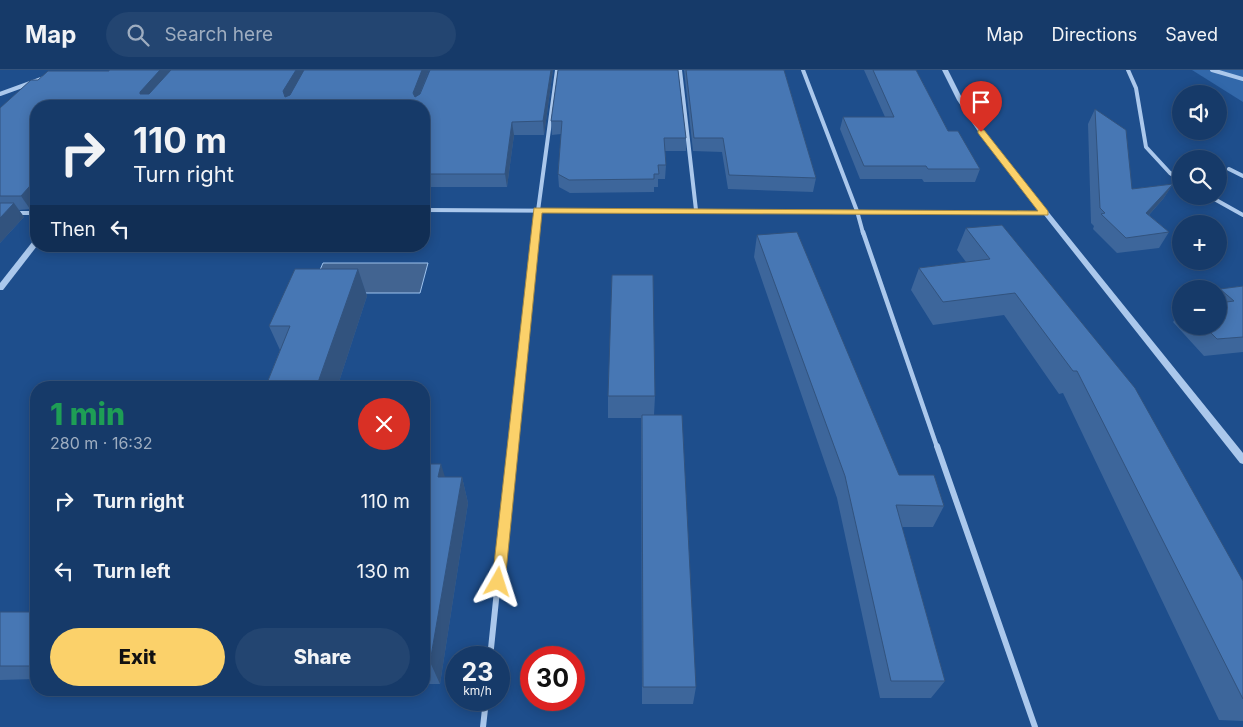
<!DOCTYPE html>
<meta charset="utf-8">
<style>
:root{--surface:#163a69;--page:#234571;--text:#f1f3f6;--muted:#9eadc0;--line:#35547d;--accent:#fbd16a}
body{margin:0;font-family:Inter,sans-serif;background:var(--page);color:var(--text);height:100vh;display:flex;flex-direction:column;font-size:19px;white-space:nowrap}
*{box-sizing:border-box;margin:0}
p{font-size:16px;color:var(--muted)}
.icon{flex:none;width:28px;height:28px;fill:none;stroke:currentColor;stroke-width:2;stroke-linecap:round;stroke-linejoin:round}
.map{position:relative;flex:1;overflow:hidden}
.panel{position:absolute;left:30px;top:311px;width:400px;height:315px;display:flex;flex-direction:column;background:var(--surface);border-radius:20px;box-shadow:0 2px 12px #0003,0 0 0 1px var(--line)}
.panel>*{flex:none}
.top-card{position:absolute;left:30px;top:30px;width:400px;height:152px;border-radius:20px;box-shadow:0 2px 12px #0003,0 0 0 1px var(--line);background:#163a69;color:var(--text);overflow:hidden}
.fabs{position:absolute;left:1172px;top:15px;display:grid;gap:10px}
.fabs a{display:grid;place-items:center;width:55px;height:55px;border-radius:50%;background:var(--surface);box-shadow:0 2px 12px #0003,0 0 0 1px var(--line);font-size:25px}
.speed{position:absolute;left:445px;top:576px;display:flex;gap:10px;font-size:25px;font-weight:700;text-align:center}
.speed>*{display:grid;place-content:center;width:65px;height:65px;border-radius:50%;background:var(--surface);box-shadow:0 2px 12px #0003,0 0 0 1px var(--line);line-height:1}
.speed small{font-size:12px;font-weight:400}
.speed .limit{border:8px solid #d22;background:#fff;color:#111}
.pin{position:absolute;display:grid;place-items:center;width:42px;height:42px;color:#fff;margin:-51px -21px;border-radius:50% 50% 50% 0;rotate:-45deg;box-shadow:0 0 5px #0007}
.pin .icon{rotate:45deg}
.me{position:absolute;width:55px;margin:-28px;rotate:6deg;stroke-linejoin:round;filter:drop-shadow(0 0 4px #0008)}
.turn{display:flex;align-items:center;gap:18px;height:105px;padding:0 20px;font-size:22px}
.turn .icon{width:65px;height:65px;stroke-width:2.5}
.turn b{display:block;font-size:35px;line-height:42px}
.then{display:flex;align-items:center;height:48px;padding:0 20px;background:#0003;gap:10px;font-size:19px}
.round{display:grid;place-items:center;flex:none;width:52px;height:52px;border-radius:26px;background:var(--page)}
.head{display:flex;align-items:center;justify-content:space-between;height:85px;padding:0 20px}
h1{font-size:30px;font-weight:800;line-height:38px;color:#1e9e55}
.cta{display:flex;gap:10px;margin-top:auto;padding:10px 20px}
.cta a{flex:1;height:58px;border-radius:30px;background:var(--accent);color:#111;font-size:20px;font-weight:800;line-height:58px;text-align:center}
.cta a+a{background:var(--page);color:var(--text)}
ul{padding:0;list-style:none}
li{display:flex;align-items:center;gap:15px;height:70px;padding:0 20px}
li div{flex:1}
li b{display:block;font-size:19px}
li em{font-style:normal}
header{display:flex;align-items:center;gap:30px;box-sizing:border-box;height:70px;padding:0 25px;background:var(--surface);border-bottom:1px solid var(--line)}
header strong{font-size:24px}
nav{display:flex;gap:28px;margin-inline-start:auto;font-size:18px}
.search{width:350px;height:45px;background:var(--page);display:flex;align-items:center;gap:12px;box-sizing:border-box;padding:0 18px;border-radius:28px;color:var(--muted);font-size:19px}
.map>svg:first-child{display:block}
.green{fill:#3268aa}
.water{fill:#426491;stroke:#9ec3ee}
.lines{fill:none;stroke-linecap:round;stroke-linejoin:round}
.minor-far2{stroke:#abc8ec;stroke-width:4}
.minor-far1{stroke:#abc8ec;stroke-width:4.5}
.minor{stroke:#abc8ec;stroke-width:6}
.tertiary{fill:#abc8ec;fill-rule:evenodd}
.wall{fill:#3d669b}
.shaded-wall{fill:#32537e}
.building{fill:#4777b4;stroke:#32537e}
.route{fill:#fbd16a;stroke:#a38845}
</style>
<header>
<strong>Map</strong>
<div class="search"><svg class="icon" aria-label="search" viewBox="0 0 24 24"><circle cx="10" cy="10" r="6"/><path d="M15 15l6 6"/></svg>Search here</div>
<nav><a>Map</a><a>Directions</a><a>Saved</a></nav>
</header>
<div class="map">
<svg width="1243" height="657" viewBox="0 0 1243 657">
<rect width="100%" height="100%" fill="#1e4e8c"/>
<!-- green -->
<path class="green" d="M1192,0H1243V32Z"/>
<!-- water -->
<path class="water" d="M323,193H428L420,223H310Z"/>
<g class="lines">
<!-- minor-far2 -->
<g class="minor-far2">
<path d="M680,0L696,140"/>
<path d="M803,0L857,141L863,163"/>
<path d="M1128,0L1136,18L1146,77L1170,103L1181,110"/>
<path d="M1212,0L1243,9"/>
<path d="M0,24L44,8"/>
<path d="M1229,99L1243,106"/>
<path d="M1209,126L1243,145"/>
<path d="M15,143H36"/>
<path d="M535,163L557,0"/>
</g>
<!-- minor-far1 -->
<g class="minor-far1">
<path d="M863,162L937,377"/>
<path d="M512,377L535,162"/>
</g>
<!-- minor -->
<g class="minor">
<path d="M937,376L1035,657"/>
<path d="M490,588L512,376"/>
<path d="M483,657L486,630"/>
</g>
<!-- tertiary -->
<g class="tertiary">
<path d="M942,0H948L963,30L983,61L1243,383V394L1240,393L1044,145L424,142V138L1040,141L979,63L957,30Z"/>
<path d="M33,171H36L37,176L3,220H0V213Z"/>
</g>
</g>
<!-- wall -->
<g class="wall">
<path d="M109,0H429L420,25L430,0H553L544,65H514L507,117H424V36H36L30,139L19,140L24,147L0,173V38L38,10L109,1Z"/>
<path d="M558,0L686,68V81H665L666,95L665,109H658V117H654V122L570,123L559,117L558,104L561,64L552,65L551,51Z"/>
<path d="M684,0H784L816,108L813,122L728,119L722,82L693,81Z"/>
<path d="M864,0H916L948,61L980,99L975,112H924L922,109H860L840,59L843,47H885Z"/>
<path d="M1095,39L1132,119L1173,114L1163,129L1149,145L1169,162L1159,178L1117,183L1093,159L1094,156L1091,153L1088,54Z"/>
<path d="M966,158L1243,511V651L1219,650L1063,323L1059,324L1004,245L933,255L911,220L919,198L966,192L957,180Z"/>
<path d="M757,165L899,405L944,436L933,457H902L945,611L931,628H880L837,428L754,187Z"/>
<path d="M358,199L367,226L337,318H265L280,280L269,256Z"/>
<path d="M1243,216V282L1204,286L1173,252L1181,241V256H1219V221L1220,219Z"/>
<path d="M608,326H655L654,345L696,617L693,634H642L641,348H608Z"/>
<path d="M424,394L445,407H462L468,433L440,614H424Z"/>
<path d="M0,542H36V609L0,610Z"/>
<path d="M169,620H236L171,621Z"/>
</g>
<!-- shaded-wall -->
<g class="shaded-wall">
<path d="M160,0H177L147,35L140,24V22Z"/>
<path d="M296,0H307L288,34L283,21Z"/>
<path d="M422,0H429L415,36L413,23Z"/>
<path d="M551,0H553L544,65L543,51Z"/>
<path d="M512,52L514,65L507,117L505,104Z"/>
<path d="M36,109V133L30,139L21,126Z"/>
<path d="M1173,114L1163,129L1137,158L1146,143Z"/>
<path d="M14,133L24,147L0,173V148Z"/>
<path d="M358,199L367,226L337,318H316Z"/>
<path d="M441,394L449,420L438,407Z"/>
<path d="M462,407L468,433L440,614L430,592Z"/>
</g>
<!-- building -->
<g class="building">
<path d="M109,0H160L140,22V24H149L171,0H296L283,21L285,27L290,25L304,0H422L413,23L415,27L420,24L430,0H551L543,51L512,52L505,104H424V36H36V109L21,126H0V38L31,10H38L48,1H109Z"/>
<path d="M558,0H678L686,68H664L666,95H658L659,104H654V109L569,110L558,104L562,51H551Z"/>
<path d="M686,0H784L816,108L729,105L723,68H694Z"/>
<path d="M873,0H916L948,61H958L980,99H928L926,96H864L843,47H894Z"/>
<path d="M1095,39L1126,60L1132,119L1173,114L1146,143L1169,162L1126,168L1101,144L1105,143L1100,138Z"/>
<path d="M0,133H14L0,148Z"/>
<path d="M1002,155L1135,318L1243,511V629L1077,301H1073L1015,223L943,232L919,198L990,189L966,158Z"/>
<path d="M797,162L899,405H934L944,436L896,435L945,611H891L845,406L757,165Z"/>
<path d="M295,199H358L316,318H265L290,256H269Z"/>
<path d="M612,205H653L655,326H608Z"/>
<path d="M1243,216V267L1217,269L1204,256H1219V233L1234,231L1220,219Z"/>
<path d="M642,345H682L696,617H643Z"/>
<path d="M424,394H441L438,407H462L430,592H424Z"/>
<rect x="0" y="542" width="36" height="54"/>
</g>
<!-- route -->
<path class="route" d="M978,60H984L1048,141V145L542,143L505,512L503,517L498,519L494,517L492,512L534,138L1038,141L978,63Z"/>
</svg>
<div class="fabs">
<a><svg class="icon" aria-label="sound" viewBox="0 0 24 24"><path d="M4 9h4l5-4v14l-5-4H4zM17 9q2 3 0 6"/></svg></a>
<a><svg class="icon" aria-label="search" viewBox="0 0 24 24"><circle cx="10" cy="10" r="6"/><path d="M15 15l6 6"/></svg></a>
<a>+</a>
<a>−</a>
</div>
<div class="speed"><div>23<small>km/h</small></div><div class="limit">30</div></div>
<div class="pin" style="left:981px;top:62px;background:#d93025"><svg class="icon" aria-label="arrive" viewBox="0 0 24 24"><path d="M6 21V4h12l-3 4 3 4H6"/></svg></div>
<svg class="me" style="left:498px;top:512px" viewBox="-20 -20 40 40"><path d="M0-17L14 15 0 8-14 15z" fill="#fbd16a" stroke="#fff" stroke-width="4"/></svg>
<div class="top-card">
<div class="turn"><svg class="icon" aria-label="right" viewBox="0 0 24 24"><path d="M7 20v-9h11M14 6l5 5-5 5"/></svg><div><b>110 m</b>Turn right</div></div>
<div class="then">Then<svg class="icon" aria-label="left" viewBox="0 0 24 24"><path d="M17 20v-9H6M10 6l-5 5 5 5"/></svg></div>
</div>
<section class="panel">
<div class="head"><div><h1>1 min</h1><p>280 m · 16:32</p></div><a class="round" style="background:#d93025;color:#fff"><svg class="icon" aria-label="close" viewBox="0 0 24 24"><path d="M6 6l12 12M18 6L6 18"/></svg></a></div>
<ul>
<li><svg class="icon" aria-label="right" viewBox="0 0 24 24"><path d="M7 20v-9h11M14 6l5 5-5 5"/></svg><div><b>Turn right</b></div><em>110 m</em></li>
<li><svg class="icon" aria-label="left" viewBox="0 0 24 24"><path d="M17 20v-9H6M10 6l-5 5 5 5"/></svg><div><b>Turn left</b></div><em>130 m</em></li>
</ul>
<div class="cta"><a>Exit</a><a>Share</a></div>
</section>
</div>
